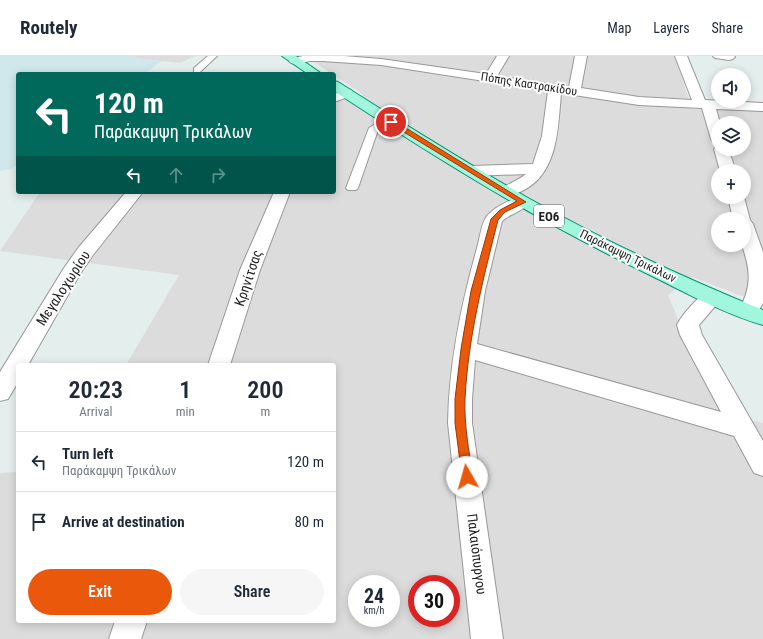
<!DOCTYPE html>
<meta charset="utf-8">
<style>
:root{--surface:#fff;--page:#f6f6f7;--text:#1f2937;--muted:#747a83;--line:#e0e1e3;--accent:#ea580c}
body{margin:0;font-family:"Roboto Condensed",sans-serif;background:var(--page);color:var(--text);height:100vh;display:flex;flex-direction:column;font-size:15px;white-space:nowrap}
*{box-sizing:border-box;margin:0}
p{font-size:13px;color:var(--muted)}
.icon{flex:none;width:22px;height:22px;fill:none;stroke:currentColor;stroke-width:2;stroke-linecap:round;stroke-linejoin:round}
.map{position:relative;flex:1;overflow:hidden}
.sheet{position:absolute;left:16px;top:307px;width:320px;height:260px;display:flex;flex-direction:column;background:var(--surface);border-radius:4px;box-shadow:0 2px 10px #0003}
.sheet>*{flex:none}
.hud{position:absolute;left:16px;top:16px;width:320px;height:122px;border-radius:4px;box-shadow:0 2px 10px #0003;background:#00695c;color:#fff;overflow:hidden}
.controls{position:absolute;left:711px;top:12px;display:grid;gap:8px}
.controls a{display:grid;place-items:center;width:40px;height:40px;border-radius:50%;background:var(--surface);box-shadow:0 2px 10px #0003;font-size:20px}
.speed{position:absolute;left:348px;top:519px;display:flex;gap:8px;font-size:20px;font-weight:700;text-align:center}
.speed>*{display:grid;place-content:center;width:52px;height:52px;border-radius:50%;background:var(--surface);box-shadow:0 2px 10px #0003;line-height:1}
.speed small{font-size:10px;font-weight:400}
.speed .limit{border:6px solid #d22;background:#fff;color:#111}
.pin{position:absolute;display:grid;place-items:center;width:34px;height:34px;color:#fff;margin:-17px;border:2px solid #fff;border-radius:50%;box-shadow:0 1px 4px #0007}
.me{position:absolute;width:44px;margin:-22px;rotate:353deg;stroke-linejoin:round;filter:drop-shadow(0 0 3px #0008)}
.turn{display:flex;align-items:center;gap:14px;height:84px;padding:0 12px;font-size:18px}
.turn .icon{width:52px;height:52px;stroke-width:2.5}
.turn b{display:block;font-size:28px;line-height:34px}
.lanes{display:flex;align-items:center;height:38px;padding:0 12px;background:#0003;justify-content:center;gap:20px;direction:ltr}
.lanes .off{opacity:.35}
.eta{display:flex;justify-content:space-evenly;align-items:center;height:68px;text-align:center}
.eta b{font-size:24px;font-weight:600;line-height:28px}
.action{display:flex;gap:8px;margin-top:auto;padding:8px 12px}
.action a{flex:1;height:46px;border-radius:24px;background:var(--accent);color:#fff;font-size:16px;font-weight:600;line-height:46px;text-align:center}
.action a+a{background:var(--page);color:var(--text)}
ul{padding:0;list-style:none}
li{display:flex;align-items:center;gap:12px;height:60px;padding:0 12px;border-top:1px solid var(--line)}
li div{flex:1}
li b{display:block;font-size:15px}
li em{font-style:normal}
header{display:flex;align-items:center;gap:24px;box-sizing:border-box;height:56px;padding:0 20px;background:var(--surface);border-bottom:1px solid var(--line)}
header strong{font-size:19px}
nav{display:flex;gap:22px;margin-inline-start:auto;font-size:14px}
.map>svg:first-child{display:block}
.residential{fill:#dbdcdb;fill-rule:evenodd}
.farmland{fill:#d0e7ec}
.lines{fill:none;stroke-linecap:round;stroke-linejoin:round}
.service-casing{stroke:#989898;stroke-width:2}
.minor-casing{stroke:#989898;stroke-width:2}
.primary-casing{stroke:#089073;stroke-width:2}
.service{fill:#fff;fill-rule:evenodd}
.minor{fill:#fff;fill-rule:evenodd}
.primary{fill:#a0f7dc;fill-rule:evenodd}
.route{fill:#ea580c;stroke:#983908}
.labels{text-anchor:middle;stroke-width:4;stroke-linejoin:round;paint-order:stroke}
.far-street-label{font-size:12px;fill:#1e1e1e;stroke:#fff}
.shield{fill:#fff;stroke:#626262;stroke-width:1}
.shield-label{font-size:13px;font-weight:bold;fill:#1e1e1e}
.street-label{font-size:14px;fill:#1e1e1e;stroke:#fff}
</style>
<header>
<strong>Routely</strong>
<nav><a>Map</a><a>Layers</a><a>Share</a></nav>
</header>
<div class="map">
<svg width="763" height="583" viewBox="0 0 763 583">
<rect width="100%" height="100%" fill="#e4eeec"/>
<!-- residential -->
<g class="residential">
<path d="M136,0H195L180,7L134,2Z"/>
<path d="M305,0H675L692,53L763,55V248L692,221L668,239L680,268L727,358L763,367V583H0V417L18,416V565H334V309H126L179,219L0,195L40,136H334V52L337,46L364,39ZM718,67H744V93H718ZM718,115H744V141H718ZM718,163H744V189H718ZM357,528H391V562H357ZM417,528H451V562H417Z"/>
</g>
<!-- farmland -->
<path class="farmland" d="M0,0H136L134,2L162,5L144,18H18V108L11,113L0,115Z"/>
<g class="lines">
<defs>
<g id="service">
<path d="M208,0H217L200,16H194V12Z"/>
<path d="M391,63L396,66L394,68L378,74L358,132L356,134H348L346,132L369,72L377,67Z"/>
</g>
<g id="minor">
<path d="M303,0H344L381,3L486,18L497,0H509L497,20L569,31L575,0H587L581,32L639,41L692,44L675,0H687L705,44L763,47V55L716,53L720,67H718V87L713,86L711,83L702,52L639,49L561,37C558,72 558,118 522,135C514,139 509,141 501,139L499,136C505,128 518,125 526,118L471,120L465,118L463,115L465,112L471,110L533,108L542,80L548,35L381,9L323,5H310L295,8L291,7L289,5L291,3Z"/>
<path d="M713,0H734L735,1L733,3L729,4L715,2Z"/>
<path d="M347,33L351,34L353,37L351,40L334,46V38Z"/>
<path d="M718,89V93H728L736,115H720L714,93Z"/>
<path d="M126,136H143L93,199L80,218L28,309H18V326L8,343L0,345V316L64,212L79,191Z"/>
<path d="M274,136H290L260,214L230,309H208L240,214Z"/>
<path d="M522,141L528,142L530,146C525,154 510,158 502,165L485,235L477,288L721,356L680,279L677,269C681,260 698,240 708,236C712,234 715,235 720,236L723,241L699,269L702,279L763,385V420L754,417L734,380L475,304L472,343V367L503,583H471L448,367C449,307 461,249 477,192C480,183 481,167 487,160C496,150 510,144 522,141Z"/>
<path d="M728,141H744L750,164L753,168L763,196V247L755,261L748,263L741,261L738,256C752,231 751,216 742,189H744V163H733Z"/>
<path d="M115,565H147L141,583H109Z"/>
</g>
<g id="primary">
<path d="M282,0H296L322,18H308Z"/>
<path d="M334,25L338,26C401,66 463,105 528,142C603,184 682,221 763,254V269C727,259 684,236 650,219C539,166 436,102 334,35Z"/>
</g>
</defs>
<!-- service casing -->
<use href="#service" class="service-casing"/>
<!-- minor casing -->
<use href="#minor" class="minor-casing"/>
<!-- primary casing -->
<use href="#primary" class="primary-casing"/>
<!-- service -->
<use href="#service" class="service"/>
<!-- minor -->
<use href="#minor" class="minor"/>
<!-- primary -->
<use href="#primary" class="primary"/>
</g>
<!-- route -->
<path class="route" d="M389,64H393L526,146L505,156L498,164C483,223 468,282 465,343C464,369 469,395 473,421L471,425L467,426L463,425L462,421L455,367V343L461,293L471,235L491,163L500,154L517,145L389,67Z"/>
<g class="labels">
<!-- far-street labels -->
<g class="far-street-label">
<text transform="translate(529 28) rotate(9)" y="4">Πόπης Καστρακίδου</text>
<text transform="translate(628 200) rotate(26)" y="4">Παράκαμψη Τρικάλων</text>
</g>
<!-- shield labels -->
<rect class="shield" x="534" y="149" width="30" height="22" rx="3"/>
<g class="shield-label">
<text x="549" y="165">ΕΟ6</text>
</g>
<!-- street labels -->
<g class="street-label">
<text transform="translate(248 222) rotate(-71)" y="5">Κρηνίτσας</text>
<text transform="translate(63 232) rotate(-57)" y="5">Μεγαλοχωρίου</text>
<text transform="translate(477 498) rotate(83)" y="5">Παλαιόπυργου</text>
</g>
</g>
</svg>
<div class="controls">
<a><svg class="icon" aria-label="sound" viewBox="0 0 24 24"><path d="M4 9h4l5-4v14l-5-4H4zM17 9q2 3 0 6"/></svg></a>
<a><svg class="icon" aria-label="layers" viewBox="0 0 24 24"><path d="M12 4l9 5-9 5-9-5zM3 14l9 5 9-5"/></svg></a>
<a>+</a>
<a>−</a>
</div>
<div class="speed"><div>24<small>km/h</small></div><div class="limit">30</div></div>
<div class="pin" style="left:391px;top:66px;background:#d93025"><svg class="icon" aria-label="arrive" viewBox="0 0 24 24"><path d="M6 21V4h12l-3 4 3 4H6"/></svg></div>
<svg class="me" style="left:467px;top:421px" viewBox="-20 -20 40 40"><circle r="19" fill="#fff"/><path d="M0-13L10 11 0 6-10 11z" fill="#ea580c"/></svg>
<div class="hud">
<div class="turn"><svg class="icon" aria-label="left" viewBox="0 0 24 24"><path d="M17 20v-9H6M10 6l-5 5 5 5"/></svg><div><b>120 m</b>Παράκαμψη Τρικάλων</div></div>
<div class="lanes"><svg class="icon" aria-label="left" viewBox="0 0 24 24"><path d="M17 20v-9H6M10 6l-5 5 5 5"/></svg><svg class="icon off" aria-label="ahead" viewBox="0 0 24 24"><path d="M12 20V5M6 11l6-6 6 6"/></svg><svg class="icon off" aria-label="right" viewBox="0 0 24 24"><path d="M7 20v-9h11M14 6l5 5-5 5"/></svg></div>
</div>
<section class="sheet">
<div class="eta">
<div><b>20:23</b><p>Arrival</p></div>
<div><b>1</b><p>min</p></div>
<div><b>200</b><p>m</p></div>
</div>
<ul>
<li><svg class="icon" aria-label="left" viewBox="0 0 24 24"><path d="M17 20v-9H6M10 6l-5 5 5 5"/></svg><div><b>Turn left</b><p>Παράκαμψη Τρικάλων</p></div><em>120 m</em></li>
<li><svg class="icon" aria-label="arrive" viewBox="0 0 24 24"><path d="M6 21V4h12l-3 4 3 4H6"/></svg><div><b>Arrive at destination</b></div><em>80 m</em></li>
</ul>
<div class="action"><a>Exit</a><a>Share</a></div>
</section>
</div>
